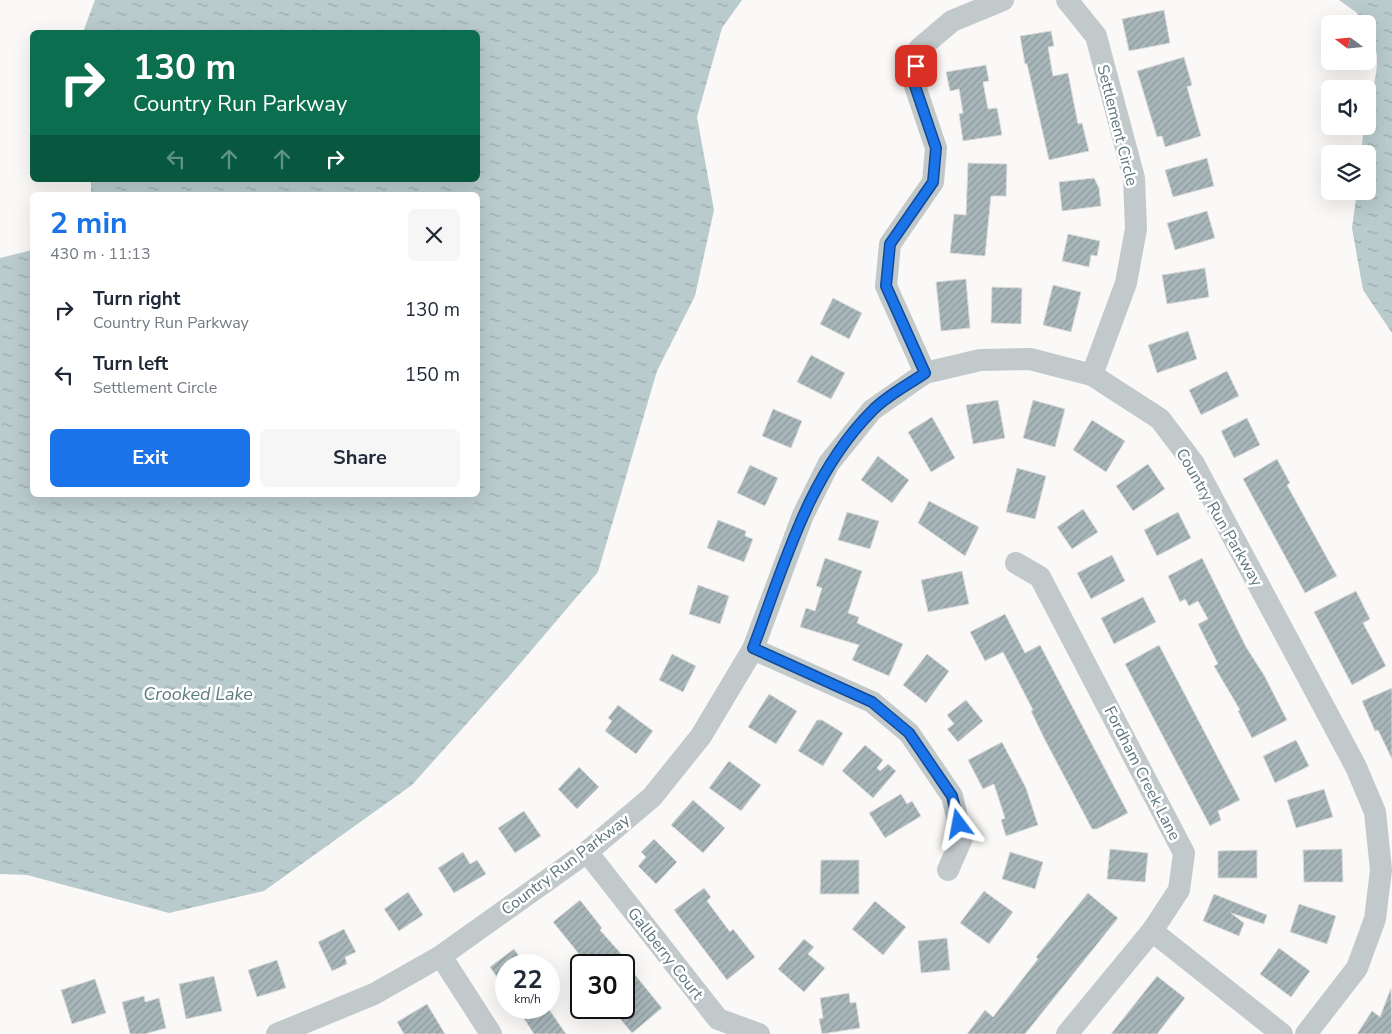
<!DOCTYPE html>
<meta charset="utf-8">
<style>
:root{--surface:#fff;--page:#f6f6f7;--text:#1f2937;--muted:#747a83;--accent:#1a73e8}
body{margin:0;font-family:"Nunito Sans",sans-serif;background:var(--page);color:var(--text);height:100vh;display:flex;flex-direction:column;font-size:19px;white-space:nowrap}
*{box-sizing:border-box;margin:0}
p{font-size:16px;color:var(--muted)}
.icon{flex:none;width:28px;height:28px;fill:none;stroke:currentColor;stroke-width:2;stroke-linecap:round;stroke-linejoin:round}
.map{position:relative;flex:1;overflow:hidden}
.sheet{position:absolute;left:30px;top:192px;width:450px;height:305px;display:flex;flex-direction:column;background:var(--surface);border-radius:8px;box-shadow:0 5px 20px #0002}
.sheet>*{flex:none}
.hud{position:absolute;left:30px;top:30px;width:450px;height:152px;border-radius:8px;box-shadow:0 5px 20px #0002;background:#0b6e4f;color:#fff;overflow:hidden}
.needle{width:32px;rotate:286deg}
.controls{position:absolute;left:1321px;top:15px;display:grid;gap:10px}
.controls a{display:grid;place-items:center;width:55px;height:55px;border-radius:8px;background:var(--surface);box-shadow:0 5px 20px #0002;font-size:25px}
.speed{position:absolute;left:495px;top:954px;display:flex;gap:10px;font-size:25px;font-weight:700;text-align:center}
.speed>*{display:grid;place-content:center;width:65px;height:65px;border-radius:50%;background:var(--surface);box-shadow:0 5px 20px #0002;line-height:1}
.speed small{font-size:12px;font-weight:400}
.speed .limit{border:2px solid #111;border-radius:8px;background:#fff;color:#111}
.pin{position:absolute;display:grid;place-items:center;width:42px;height:42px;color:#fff;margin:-21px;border-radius:10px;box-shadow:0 2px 8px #0006}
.me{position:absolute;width:55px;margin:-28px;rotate:347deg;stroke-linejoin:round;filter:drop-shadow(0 0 4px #0008)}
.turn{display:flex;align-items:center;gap:18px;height:105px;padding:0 20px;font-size:22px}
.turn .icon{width:65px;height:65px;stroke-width:2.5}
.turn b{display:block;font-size:35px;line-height:42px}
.lanes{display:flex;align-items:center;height:48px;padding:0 20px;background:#0003;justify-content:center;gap:25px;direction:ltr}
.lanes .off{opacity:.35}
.round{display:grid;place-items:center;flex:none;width:52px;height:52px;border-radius:8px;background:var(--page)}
.summary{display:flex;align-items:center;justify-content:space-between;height:85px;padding:0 20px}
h1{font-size:30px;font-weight:700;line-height:38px;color:var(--accent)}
.cta{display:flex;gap:10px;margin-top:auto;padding:10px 20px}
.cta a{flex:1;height:58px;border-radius:8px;background:var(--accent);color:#fff;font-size:20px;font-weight:700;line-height:58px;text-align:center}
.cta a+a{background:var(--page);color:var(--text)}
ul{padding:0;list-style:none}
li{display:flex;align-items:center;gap:15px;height:65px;padding:0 20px}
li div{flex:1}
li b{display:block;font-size:19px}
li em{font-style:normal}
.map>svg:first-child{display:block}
.water{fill:url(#water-ripples)}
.building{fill:url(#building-hatch);stroke:#dcdbd9}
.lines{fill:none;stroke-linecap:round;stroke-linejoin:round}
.minor{stroke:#c2c9cb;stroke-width:22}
.route-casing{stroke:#114b97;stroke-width:12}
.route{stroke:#1a73e8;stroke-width:9}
.labels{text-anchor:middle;stroke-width:5;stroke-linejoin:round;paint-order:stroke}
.street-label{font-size:16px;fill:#5d767f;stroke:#fff}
.water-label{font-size:18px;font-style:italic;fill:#5d7b7e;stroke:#fff}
</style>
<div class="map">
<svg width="1392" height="1034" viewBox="0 0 1392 1034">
<defs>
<pattern id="water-ripples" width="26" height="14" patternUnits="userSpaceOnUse" patternTransform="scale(1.25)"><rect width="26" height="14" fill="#bacbcd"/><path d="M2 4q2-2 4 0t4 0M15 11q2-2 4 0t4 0" fill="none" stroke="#9aa9ac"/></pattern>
<pattern id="building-hatch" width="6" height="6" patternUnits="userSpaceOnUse" patternTransform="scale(1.25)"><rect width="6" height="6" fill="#a8b6ba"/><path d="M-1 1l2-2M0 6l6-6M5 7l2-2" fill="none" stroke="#8c999c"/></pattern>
</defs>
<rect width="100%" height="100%" fill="#faf9f7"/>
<!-- water -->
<g class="water">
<path d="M95,0H742L722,28L697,117L714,210L695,296L657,371L598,572L512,673L412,785L264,891L169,913L27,875L0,874V258L32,250V495H478V195H91V180H478V32H83Z"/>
<path d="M1339,0H1392V333L1363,290L1352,228L1357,191H1368V154H1361L1364,126H1368C1368,102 1378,77 1377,57C1377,47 1368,38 1368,24H1362L1357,13Z"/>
</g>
<!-- building -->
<g class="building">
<path d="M1164,10L1170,43L1129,51L1122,19Z"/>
<path d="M1051,31L1054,46L1048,47L1053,76L1068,73L1078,124L1082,123L1089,151L1049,160L1027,64H1025L1020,36Z"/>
<path d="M1184,57L1192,85L1187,87L1201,136L1165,147L1162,136L1157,137L1137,71Z"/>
<path d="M986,65L989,81L983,82L988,109L997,108L1002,135L963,141L959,114L963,113L959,89L950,91L946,72Z"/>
<path d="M1207,158L1214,186L1173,197L1165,170Z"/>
<path d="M968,163L1007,164L1006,196H991L985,256L950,253L954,214L966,215Z"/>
<path d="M1094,178L1099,188L1101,206L1062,211L1059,182Z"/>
<path d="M1207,211L1215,238L1175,250L1167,223Z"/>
<path d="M1068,234L1100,241L1097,256L1091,255L1089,267L1062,261Z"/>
<path d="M1205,268L1209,297L1167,304L1162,275Z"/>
<path d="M966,279L970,328L941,331L936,282Z"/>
<path d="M1053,285L1081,292L1071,332L1043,325Z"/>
<path d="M992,287L1022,288L1021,324L991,323Z"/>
<path d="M833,298L862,313L849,339L820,324Z"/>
<path d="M1188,331L1197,359L1157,373L1148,345Z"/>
<path d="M811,355L845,373L831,399L797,382Z"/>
<path d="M1227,371L1239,396L1201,415L1189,390Z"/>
<path d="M998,400L1005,438L973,444L966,405Z"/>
<path d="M1033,400L1065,409L1055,447L1023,438Z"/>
<path d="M773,409L802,421L791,448L762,436Z"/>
<path d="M932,417L955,458L931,472L908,432Z"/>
<path d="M1247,418L1260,445L1234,458L1221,431Z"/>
<path d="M1092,420L1125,441L1106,472L1073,450Z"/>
<path d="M878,456L909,480L892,503L861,480Z"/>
<path d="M1277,459L1290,483L1287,485L1337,576L1305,593L1243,479Z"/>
<path d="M1148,464L1165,489L1133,511L1116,486Z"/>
<path d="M750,465L778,478L765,506L737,493Z"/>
<path d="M1017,468L1046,476L1035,519L1006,512Z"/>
<path d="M929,501L979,527L965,556L918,523Z"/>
<path d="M1083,509L1098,532L1072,549L1057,527Z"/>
<path d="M847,512L879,521L870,549L838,540Z"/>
<path d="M1178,512L1191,538L1157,556L1144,530Z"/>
<path d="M718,520L746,531L745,536L753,539L744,562L707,548Z"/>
<path d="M1112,555L1125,581L1091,599L1077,573Z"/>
<path d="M825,558L862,571L848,613L859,617L857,623L903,644L889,676L852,660L859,645L800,627L806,608L815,611L822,588L816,586Z"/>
<path d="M1202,558L1246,647L1264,675L1287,720L1252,738L1238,711L1240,710L1214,666L1218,664L1198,624L1208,619L1198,601L1189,606L1185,599L1180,602L1168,576Z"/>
<path d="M962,571L969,604L928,612L921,580Z"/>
<path d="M698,585L729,596L720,624L689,614Z"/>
<path d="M1356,591L1370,619L1363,623L1386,666L1352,685L1314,612Z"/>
<path d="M1143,597L1156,622L1114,644L1101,618Z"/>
<path d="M1005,614L1025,653L1040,645L1128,813L1097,829H1092L1045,740L1031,711L1033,710L1003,652L985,661L970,632Z"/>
<path d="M1159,645L1240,800L1218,811L1221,820L1210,826L1125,664Z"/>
<path d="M672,654L696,666L683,692L659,680Z"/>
<path d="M927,654L949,671L926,703L903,685Z"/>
<path d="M1392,688V759L1378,730L1375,731L1362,701Z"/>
<path d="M769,694L797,711L776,744L748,727Z"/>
<path d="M966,700L983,721L958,742L947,729L954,724L947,715Z"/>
<path d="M618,705L653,731L636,754L605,731L612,721L608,718Z"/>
<path d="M817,720H822L843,733L823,766L798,751Z"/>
<path d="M1296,740L1309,766L1275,783L1263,756Z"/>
<path d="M1002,742L1026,788L1038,825L1006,836L1001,820L1005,818L994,784L983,789L968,760Z"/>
<path d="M865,745L883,760L877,768L880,771L888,764L896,771L873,798L842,771Z"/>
<path d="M729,761L761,785L741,811L709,788Z"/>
<path d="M579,767L599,787L577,809L558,789Z"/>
<path d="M1324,789L1333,817L1296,828L1287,800Z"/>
<path d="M901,794L907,804L912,801L921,816L885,838L869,813Z"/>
<path d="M693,800L725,828L703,853L671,825Z"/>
<path d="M524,811L541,836L515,853L498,828Z"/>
<path d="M654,839L677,862L656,884L638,866L646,857L641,852Z"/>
<path d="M1110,849L1148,853L1145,882L1107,879Z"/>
<path d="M1342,849L1343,882H1304L1303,850Z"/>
<path d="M1257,850V878H1218V851Z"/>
<path d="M463,852L470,864L477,860L486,874L454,893L438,868Z"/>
<path d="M1010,852L1043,862L1035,889L1002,879Z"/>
<path d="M821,860H859V894H820Z"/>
<path d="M704,888L711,897L707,901L730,932L733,929L755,957L727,980L674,910Z"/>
<path d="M984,891L1013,912L989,944L960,923Z"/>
<path d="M408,892L423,915L399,931L384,909Z"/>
<path d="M1088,893L1118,918L1025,1034H967L985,1010L993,1017L1038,959L1036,957Z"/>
<path d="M1214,894L1267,915L1264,924L1231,913L1244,923L1239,936L1203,921Z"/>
<path d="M580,900L602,928L600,930L631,965H627L662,1008L632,1033L611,1008H624V965H588L553,922Z"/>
<path d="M875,901L906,927L883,955L852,929Z"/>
<path d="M1299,904L1336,916L1327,944L1290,932Z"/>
<path d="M344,929L356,952L345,957L347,964L332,971L318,942Z"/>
<path d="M947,938L950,970L921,973L918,941Z"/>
<path d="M804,939L814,947L808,954L825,968L804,992L778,969Z"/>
<path d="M1279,948L1310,971L1291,997L1260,974Z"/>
<path d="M514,949L525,965H506V990L490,967Z"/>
<path d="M277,960L286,988L257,997L248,970Z"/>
<path d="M214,976L222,1011L186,1019L179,984Z"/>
<path d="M1157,976L1185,998L1157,1034H1111Z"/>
<path d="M95,979L106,1013L72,1024L61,990Z"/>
<path d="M1391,988L1392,1034H1357L1372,1011L1380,1017Z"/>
<path d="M849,993L850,1003L856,1002L860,1028L822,1034L819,1019L823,1018L820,998Z"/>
<path d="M144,996L145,1002L159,998L166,1028L145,1034H130L122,1002Z"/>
<path d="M427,1004L445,1034H404L397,1022Z"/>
<path d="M517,1008H548L566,1034H534Z"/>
</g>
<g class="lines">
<!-- minor -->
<g class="minor">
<path d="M1067,0L1096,36L1134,178L1136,229L1126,283L1092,375"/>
<path d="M925,373L886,286L890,244L933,182L936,148L914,83L919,49L952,21L1003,0"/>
<path d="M1016,563L1040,577L1184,853L1179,890L1152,931L1067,1034"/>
<path d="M753,649L872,702L909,733L952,796L962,838L948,870"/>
<path d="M587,852L718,1019L759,1034"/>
<path d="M1152,931L1282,1034"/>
<path d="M441,956L491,1034"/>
<path d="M277,1034L374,994L441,956L587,852L652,797L701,736L753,649L803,515L829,463L872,410L925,373L980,360L1030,359L1092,375L1160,419L1194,464L1356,767L1375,812L1381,870L1375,919L1357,968L1306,1034"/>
</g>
</g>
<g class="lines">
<defs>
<path id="route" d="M916,66L914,83L936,148L933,182L890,244L886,286L925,373C908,385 886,396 872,411C808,475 784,566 753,648L872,702L909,733L952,796L959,824"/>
</defs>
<!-- route casing -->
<use href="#route" class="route-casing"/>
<!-- route -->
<use href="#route" class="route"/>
</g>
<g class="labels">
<!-- street labels -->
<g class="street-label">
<text transform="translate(1118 125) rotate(76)" y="6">Settlement Circle</text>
<text transform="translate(1220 517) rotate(60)" y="6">Country Run Parkway</text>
<text transform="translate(1143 773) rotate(63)" y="6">Fordham Creek Lane</text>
<text transform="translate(565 864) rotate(-37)" y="6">Country Run Parkway</text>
<text transform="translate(666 953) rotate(52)" y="6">Gallberry Court</text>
</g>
<!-- water labels -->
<g class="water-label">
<text x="198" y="700">Crooked Lake</text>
</g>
</g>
</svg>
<div class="controls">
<a><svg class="needle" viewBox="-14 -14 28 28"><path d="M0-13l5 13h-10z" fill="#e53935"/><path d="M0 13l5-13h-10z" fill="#747a83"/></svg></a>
<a><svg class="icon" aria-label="sound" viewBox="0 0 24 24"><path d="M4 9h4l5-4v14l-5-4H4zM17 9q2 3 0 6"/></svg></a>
<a><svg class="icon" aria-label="layers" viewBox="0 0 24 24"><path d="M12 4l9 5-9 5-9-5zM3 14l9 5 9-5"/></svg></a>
</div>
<div class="speed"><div>22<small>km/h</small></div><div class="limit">30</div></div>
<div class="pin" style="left:916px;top:66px;background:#d93025"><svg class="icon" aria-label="arrive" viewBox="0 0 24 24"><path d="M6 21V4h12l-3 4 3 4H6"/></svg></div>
<svg class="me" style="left:959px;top:824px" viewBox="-20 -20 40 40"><path d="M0-17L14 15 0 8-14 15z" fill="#1a73e8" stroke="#fff" stroke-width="4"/></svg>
<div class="hud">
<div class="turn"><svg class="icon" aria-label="right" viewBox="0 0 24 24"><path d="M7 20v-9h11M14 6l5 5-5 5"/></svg><div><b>130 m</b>Country Run Parkway</div></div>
<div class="lanes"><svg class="icon off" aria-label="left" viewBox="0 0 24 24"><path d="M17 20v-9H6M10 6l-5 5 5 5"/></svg><svg class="icon off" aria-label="ahead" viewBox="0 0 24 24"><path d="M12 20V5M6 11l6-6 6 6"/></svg><svg class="icon off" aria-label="ahead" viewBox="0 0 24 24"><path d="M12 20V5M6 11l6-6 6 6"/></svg><svg class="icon" aria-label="right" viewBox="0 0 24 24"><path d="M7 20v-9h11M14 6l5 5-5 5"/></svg></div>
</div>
<section class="sheet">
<div class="summary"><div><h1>2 min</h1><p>430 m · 11:13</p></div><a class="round"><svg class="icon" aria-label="close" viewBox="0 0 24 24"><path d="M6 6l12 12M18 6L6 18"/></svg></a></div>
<ul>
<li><svg class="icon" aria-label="right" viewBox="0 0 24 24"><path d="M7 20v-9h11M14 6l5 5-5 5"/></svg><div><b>Turn right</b><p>Country Run Parkway</p></div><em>130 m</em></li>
<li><svg class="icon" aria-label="left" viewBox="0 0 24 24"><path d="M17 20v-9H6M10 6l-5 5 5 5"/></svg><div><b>Turn left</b><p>Settlement Circle</p></div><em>150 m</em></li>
</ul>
<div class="cta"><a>Exit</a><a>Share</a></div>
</section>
</div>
